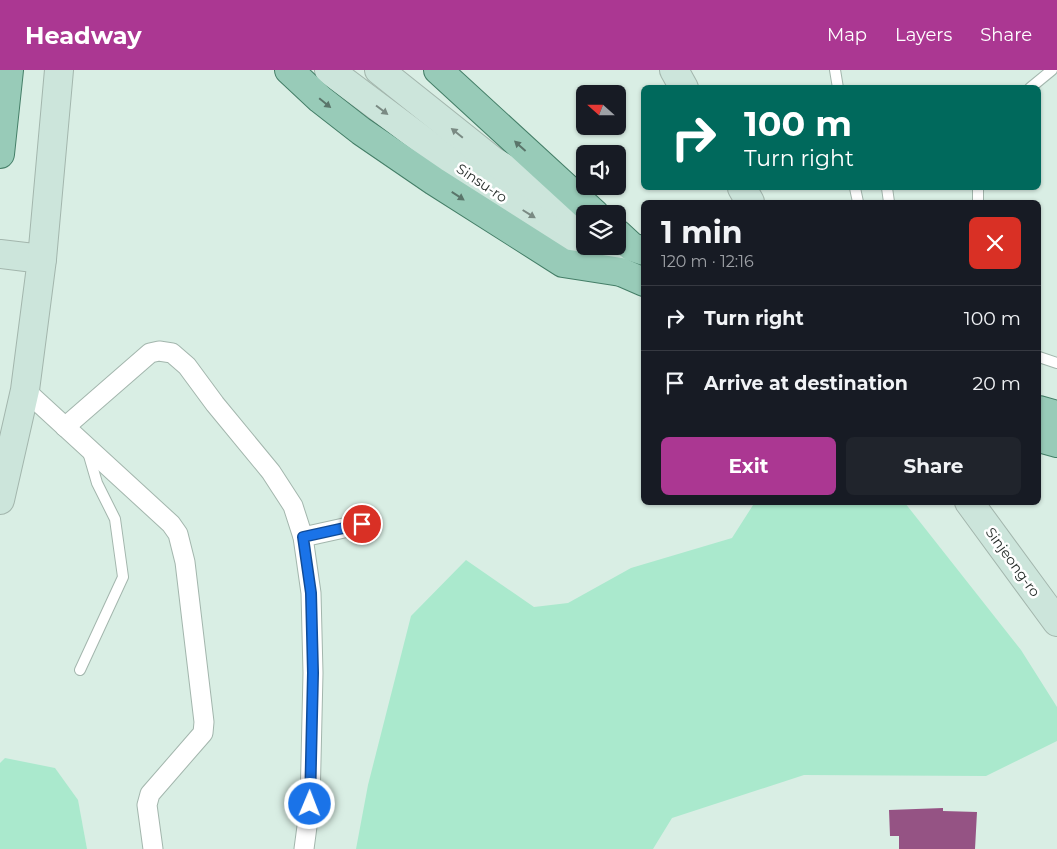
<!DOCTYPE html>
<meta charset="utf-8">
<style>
:root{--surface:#171b24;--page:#20242c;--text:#f1f3f6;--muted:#9ea1a6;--line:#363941;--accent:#ab3792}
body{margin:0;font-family:Montserrat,sans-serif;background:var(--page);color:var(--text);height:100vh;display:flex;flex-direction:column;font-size:19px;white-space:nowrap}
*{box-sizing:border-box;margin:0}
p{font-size:16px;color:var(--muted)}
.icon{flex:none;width:28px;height:28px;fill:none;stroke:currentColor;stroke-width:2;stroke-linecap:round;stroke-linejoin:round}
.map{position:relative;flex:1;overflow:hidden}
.drawer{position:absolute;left:641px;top:130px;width:400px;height:305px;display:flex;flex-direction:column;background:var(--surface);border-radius:8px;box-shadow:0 1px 4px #0004}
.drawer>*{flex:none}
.banner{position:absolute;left:641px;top:15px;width:400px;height:105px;border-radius:8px;box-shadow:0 1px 4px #0004;background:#00695c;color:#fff;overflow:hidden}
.needle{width:32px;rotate:291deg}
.controls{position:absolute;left:576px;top:15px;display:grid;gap:10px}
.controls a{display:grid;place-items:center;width:50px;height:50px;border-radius:8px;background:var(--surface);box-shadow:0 1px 4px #0004;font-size:25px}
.pin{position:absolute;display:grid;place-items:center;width:42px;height:42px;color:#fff;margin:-21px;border:2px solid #fff;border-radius:50%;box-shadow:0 1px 5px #0007}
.me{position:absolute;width:55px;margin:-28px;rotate:1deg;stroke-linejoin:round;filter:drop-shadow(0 0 4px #0008)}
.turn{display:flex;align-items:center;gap:18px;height:105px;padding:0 20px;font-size:22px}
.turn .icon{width:65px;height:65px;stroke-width:2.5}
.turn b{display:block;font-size:35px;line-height:42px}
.round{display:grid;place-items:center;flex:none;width:52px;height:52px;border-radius:8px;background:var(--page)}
.headline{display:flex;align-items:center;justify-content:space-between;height:85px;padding:0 20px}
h1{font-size:30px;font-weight:700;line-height:38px}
.action{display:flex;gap:10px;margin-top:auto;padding:10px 20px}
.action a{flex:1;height:58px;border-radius:8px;background:var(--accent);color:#fff;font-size:20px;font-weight:700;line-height:58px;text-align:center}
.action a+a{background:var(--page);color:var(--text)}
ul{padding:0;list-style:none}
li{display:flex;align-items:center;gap:15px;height:65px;padding:0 20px;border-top:1px solid var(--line)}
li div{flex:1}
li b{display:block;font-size:19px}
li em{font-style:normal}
header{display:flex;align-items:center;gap:30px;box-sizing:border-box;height:70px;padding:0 25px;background:var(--accent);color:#fff}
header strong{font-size:24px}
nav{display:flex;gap:28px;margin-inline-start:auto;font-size:18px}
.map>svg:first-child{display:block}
.green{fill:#aae9cd}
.building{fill:#955384}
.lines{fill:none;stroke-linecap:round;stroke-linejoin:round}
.lane-casing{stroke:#a3b6ad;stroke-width:12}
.street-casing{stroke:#a3b6ad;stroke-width:21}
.secondary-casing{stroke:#a3b6ad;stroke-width:30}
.primary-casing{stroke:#447e67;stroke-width:30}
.lane{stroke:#fff;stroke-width:10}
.street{stroke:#fff;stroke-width:19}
.secondary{stroke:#cce5db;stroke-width:28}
.primary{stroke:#98cbb8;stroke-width:28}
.oneway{fill:#5a756a}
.oneway2{fill:#7a8a83}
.route-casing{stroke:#114b97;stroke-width:12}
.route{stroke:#1a73e8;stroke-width:9}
.labels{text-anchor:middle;stroke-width:5;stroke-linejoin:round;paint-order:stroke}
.street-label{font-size:14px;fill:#272e2b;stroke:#fff}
</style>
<header>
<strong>Headway</strong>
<nav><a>Map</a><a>Layers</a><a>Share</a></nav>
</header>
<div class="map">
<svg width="1057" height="779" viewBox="0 0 1057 779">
<rect width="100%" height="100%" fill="#d9eee4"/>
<!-- green -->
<g class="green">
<path d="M755,432L905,433L1021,580L1057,637V671L986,706L804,705L672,748L653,779H356L368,715L411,546L466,490L534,537L568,533L631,498L732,468Z"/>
<path d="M5,688L55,698L78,730L87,779H0V693Z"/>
</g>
<!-- building -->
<path class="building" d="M943,738V741L977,742L975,779H899V766H890L889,740Z"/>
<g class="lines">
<defs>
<g id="lane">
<path d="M835,0L838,18"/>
<path d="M1030,18L1052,0"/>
<path d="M855,118L858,132"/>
<path d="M887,118L889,132"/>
<path d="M978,118V132"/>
<path d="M1039,287L1057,293"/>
<path d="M80,600L123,507L115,449L97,413L88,382"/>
</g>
<g id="street">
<path d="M25,320L171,454L178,464L185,492L204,652L203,663L150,724L147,735L153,779"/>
<path d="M65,357L150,283L159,281L172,283L187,296L215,334L271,402L293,436L303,467L311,523L313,603L310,734L304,779"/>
<path d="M303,467L362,454"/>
</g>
<g id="secondary">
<path d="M329,0L481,114L621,202"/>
<path d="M379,0L493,91L585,148"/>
<path d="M674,0L684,18"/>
<path d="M742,118L750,132"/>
<path d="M0,184L42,189"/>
<path d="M0,430L25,320L42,189L59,0"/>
<path d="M969,432L1057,552"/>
</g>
<g id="primary">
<path d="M289,0L320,29L361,61L434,111L563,193L621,202L644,212"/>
<path d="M438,0L595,144"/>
<path d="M0,84L9,0"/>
<path d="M618,164L632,177L644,181"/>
<path d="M1039,340L1057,345"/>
<path d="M1039,368L1057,373"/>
</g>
</defs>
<!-- lane casing -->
<use href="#lane" class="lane-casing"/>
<!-- street casing -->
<use href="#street" class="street-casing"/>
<!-- secondary casing -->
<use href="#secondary" class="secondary-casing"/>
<!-- primary casing -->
<use href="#primary" class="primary-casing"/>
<!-- lane -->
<use href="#lane" class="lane"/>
<!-- street -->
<use href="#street" class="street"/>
<!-- secondary -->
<use href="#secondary" class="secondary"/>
<!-- primary -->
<use href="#primary" class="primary"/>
</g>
<!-- one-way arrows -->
<defs><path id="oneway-solid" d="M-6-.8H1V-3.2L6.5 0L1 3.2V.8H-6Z" transform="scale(1.25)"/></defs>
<g class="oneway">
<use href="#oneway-solid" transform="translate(325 33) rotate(39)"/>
<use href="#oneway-solid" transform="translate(520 76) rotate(-138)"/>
<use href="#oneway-solid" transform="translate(458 126) rotate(33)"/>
</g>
<g class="oneway2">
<use href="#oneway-solid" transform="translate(382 40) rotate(37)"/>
<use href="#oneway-solid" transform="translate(457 63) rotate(-141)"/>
<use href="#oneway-solid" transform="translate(529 144) rotate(32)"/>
</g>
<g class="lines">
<defs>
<path id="route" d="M310,734L313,603L311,523L303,467L362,454"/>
</defs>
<!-- route casing -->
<use href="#route" class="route-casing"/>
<!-- route -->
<use href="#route" class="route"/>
</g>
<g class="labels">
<!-- street labels -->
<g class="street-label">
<text transform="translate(482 113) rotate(34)" y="5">Sinsu-ro</text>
<text transform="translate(1013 492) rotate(54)" y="5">Sinjeong-ro</text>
</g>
</g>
</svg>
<div class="controls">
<a><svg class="needle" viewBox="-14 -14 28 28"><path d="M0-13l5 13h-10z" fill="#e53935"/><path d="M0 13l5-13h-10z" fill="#9ea1a6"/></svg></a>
<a><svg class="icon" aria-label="sound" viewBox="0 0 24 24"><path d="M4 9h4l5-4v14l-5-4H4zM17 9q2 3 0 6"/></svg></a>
<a><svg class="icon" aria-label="layers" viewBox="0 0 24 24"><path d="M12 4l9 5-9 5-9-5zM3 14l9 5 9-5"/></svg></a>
</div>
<div class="pin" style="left:362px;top:454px;background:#d93025"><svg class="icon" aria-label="arrive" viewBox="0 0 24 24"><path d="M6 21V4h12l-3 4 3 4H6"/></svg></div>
<svg class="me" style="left:310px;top:734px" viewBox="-20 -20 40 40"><circle r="17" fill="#1a73e8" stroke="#fff" stroke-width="3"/><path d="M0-11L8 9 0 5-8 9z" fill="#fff"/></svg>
<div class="banner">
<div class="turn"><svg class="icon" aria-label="right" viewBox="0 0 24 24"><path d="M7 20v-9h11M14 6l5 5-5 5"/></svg><div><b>100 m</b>Turn right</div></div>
</div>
<section class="drawer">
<div class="headline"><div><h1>1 min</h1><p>120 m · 12:16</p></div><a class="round" style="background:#d93025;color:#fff"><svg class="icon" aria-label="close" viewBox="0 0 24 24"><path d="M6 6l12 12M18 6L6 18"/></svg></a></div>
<ul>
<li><svg class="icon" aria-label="right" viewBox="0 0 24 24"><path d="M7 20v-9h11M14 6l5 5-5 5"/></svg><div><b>Turn right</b></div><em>100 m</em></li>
<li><svg class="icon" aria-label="arrive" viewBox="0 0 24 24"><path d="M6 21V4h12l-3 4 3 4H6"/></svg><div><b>Arrive at destination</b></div><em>20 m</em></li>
</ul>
<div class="action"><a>Exit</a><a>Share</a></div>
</section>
</div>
